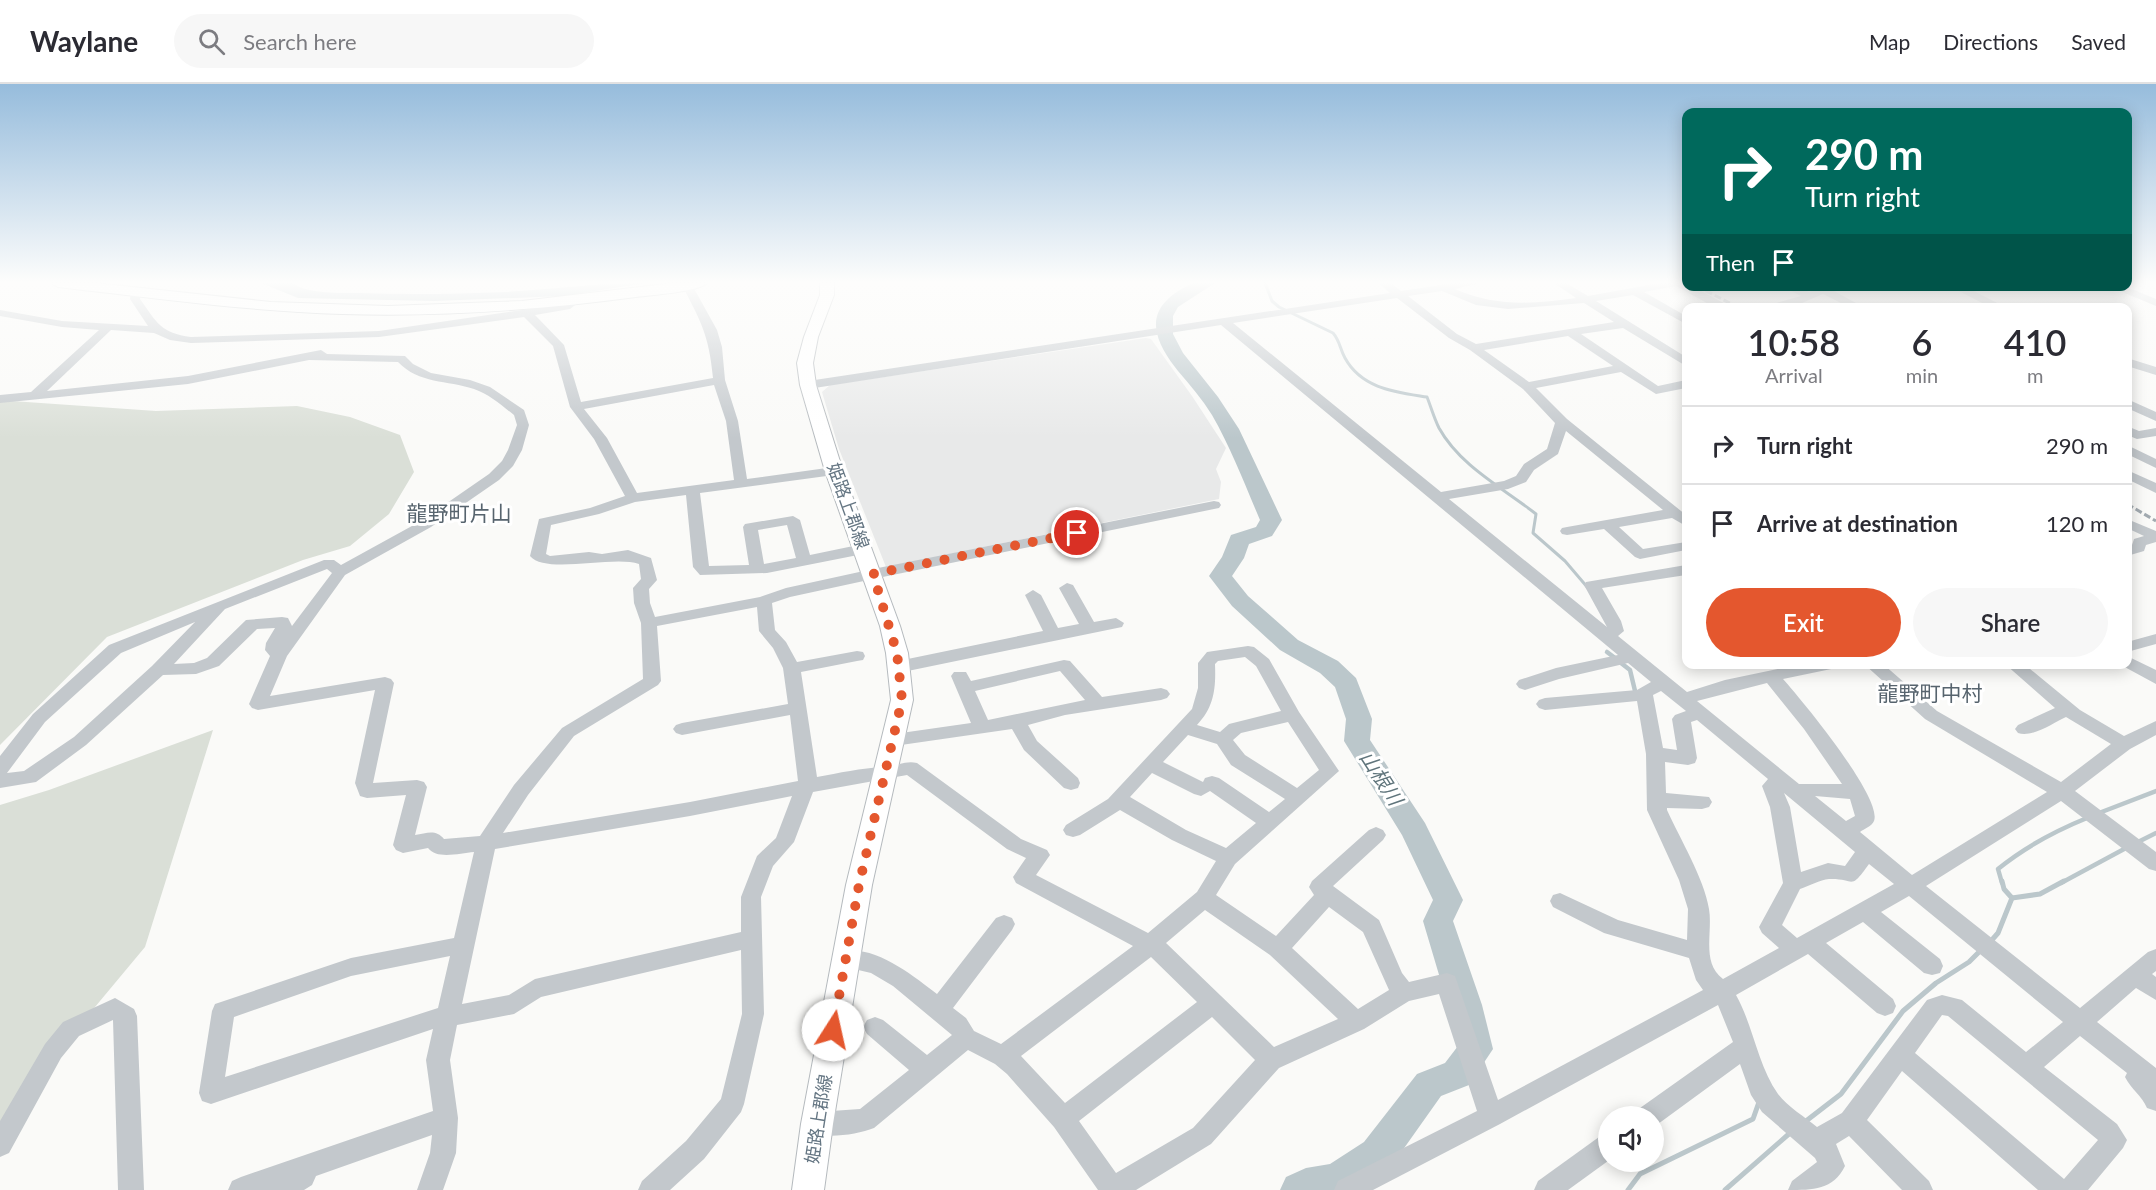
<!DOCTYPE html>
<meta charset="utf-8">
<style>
:root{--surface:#fff;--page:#f7f7f7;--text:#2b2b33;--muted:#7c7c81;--line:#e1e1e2;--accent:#e4572e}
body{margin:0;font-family:Lato,"Noto Sans JP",sans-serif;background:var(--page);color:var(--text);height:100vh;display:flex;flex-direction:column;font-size:22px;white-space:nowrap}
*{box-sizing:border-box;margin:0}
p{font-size:20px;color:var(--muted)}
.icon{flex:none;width:33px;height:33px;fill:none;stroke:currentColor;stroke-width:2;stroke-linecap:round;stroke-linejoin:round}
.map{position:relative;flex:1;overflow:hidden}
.side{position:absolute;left:1682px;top:219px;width:450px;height:366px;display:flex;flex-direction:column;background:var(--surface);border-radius:12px;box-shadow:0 3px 15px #0003}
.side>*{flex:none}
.guide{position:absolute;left:1682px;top:24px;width:450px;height:183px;border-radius:12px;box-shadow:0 3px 15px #0003;background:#00695c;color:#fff;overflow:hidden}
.fabs{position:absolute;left:1598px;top:1022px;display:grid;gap:12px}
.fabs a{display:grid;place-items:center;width:66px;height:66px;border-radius:50%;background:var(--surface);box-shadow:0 3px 15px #0003;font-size:30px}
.pin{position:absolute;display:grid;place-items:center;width:51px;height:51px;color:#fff;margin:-26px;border:3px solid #fff;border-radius:50%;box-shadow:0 2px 6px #0007}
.me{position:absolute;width:66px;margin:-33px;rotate:10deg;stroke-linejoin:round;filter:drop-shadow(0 0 4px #0008)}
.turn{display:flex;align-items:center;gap:21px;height:126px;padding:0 24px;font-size:27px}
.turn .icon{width:78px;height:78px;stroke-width:2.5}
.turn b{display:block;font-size:42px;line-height:51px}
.then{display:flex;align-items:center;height:57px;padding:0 24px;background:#0003;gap:12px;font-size:22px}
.eta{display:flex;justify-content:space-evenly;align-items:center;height:102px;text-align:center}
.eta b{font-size:36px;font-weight:600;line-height:42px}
.cta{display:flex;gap:12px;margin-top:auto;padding:12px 24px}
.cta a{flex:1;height:69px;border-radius:36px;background:var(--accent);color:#fff;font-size:24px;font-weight:600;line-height:69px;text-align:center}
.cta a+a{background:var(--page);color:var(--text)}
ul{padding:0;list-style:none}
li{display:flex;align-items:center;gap:18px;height:78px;padding:0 24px;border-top:2px solid var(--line)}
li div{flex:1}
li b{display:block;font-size:22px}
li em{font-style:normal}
header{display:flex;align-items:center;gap:36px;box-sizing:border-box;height:84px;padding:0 30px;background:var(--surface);border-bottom:2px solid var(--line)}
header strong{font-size:28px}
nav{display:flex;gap:33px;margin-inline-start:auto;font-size:21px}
.search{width:420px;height:54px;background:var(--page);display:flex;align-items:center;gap:15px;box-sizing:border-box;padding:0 21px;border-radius:33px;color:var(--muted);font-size:22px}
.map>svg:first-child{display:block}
.built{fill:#e8e9e9}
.green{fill:#dadfd7}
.water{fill:#bbc7cb}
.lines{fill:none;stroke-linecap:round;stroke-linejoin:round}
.stream-far2{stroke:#bbc7cb;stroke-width:3}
.stream-far1{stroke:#bbc7cb;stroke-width:4.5}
.stream{stroke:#bbc7cb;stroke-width:5}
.river{fill:#bbc7cb;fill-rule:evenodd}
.major-casing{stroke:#b5babe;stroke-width:2}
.minor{fill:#c3c8cc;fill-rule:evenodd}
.major{fill:#fff;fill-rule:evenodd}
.rail{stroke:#a2aab0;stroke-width:3;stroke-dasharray:7 3;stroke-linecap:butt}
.route{stroke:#e4572e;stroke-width:10;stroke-dasharray:0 18}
.labels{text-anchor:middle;stroke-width:6;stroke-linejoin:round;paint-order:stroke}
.street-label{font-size:18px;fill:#657683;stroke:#fff}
.water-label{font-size:20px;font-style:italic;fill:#60757c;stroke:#fff}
.quarter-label{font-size:21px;fill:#57646e;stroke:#fff}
</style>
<header>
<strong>Waylane</strong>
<div class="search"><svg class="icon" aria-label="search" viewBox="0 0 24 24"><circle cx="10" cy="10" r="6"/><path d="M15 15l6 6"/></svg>Search here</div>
<nav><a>Map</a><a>Directions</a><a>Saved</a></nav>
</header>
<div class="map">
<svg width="2156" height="1106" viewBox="0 0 2156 1106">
<rect width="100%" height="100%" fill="#fafaf8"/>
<!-- built -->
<path class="built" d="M1146,254L1151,255L1192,312L1226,364L1216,385L1221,398L1219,415L886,483L839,365L822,308L830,301Z"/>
<!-- green -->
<g class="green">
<path d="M12,317L156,327L297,322L350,333L400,351L414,388L389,430L350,462L303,476L107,553L0,661V318Z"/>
<path d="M213,646L145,863L40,989L0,1053V721L49,706Z"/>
</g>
<!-- water -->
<path class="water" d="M261,199H293C306,210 342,209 360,209C408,211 457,210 505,208C553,205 599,199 646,199L563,212L434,217L298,214Z"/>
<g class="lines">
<!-- stream-far2 -->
<path class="stream-far2" d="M1265,199L1272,217L1279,223L1333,249C1340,257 1340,265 1345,274C1362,305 1396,308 1427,313C1431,323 1434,334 1439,344C1460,382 1503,404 1536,430L1533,449L1565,477L1588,504"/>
<!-- stream-far1 -->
<g class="stream-far1">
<path d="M1607,568L1615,574"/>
<path d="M1621,579L1630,586L1636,611"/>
<path d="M2099,729L2156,707"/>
<path d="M2138,758L2156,749"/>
<path d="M2002,799L1998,785C2025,763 2055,747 2087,734"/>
<path d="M2061,799L2126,764"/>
</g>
<!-- stream -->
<g class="stream">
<path d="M2012,814L2040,810L2064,797"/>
<path d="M1991,857L1998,849L2012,814L2004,805L2002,797"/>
<path d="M1806,1037L1841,1010L1903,927L1936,899L1969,878L1981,866"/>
<path d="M1628,1106L1640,1090L1753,1035L1759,1018"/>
<path d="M1725,1106L1790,1049"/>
</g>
<!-- river -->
<path class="river" d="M1193,199H1215L1178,223L1173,232V250L1183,269L1218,313L1239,345L1282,436L1272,452L1249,460L1244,474L1232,492L1248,512L1298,556L1338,577L1356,594L1372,635L1370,656L1425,739L1463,816L1453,837L1482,921L1493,965L1469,1001L1441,1012L1390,1084L1357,1106H1280L1286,1093L1306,1084L1330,1080L1364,1058L1417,990L1445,979L1458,962L1448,921L1423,837L1433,816L1402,751L1344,657L1346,635L1335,603L1320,589L1280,566L1232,522L1209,492L1222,473L1231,451L1256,443L1260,436C1245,401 1231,364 1212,331C1202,315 1190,301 1178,287C1168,274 1157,259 1156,242C1155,220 1176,207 1193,199Z"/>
<defs>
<g id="major">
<path d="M51,199H95L271,218L388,222L522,217L674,199H707C698,208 651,211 636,213C539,226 441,233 342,230C247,227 153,214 58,203Z"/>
<path d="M820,199H834V211L818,253L813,279L816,301L843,387L900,542L908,569L913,616L872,801L833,1040L824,1106H792L801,1040L846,801L891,616L886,569L880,542L825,387L800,301L797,279L804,253L820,211Z"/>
</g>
</defs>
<!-- major casing -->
<use href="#major" class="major-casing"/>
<!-- minor -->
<g class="minor">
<path d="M683,199H691L717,246L722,263L725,296L738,337L747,395L834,383L841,387L834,391L700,409L709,482L749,481L743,443L745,440L793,432L800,436L810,471L863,460L871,465L863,470L767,489L700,491L693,483L686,411L635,418L599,430L551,441L546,470L550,472L589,468L602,470L628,466L651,474L657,496L649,505L650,519L655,533L760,513L786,504L873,485L1214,417L1219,418L1221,421L1219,424L1214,425L873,495L790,513L772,519L775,546L786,558L797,578L857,567L863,568L865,572L863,576L857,577L801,588L817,693C839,689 861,684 884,683C895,683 905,676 917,679L1021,755L1047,766L1050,771L1036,791L1148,849L1197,808L1216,777L1172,756L1120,726L1080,751L1073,753L1066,751L1063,746L1066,741L1108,715L1192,625L1198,604V579L1207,568L1248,562L1254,563L1269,575L1299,628L1339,687L1235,780L1216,811L1276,852L1314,811L1309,803L1312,797L1369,746L1376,743L1383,746L1386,751L1383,756L1333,802L1379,836L1402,889L1409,898L1447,889L1455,892L1498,1016L1703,906L1696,896L1689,874L1604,849L1553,823L1550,817L1553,811L1560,809L1618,836L1687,856L1688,825L1679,796L1647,726L1646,670L1637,617L1545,626L1539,624L1536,620L1539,616L1545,614L1637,606L1651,598L1628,579L1559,595L1525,606L1519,604L1516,600L1519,596L1556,584L1618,571L1221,241L808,305L802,301L808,297L1390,209L1379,199H1391L1401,207L1454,199H1480L1455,205C1496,223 1533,220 1576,214L1554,199H1566L1588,212L1660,199H1685L1686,202H1692L1729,222L1730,224H1716L1676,202L1644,208L1686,232V240L1633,211L1596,217L1686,273V282L1623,244L1581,250L1658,302L1686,296V304L1656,310L1621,288L1536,304L1567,335L1686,431V442L1672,434L1619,443L1643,465L1686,458V466L1640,475L1635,473L1604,445L1567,451L1562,450L1560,447L1562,444L1567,443L1663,426L1566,347L1558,370L1534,386L1526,398L1508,405L1449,415L1607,543L1584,501L1586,498L1686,481V491L1602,504L1621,537L1624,547L1618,552L1687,608L1725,596L1801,580H1838L1836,584L1783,595C1801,615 1883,714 1874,737C1872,742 1864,745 1860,748L1912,791L2047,708L1925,635L1864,580H1883L1937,627L2061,698L2111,660L2066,633C2053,639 2032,654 2018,649L2015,645L2018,641L2055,624L2005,580H2024L2080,626L2124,652L2156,637V651L2130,665L2075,707L2156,768V787L2149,785L2061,717L1926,802L2080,924L2148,868L2156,865V887L2152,890L2156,893V916L2136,904L2097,938L2156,984V1027L2147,1024C2142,1012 2131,1005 2125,993L2127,989L2080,952L2044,983L2117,1040L2127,1056L2123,1064L2088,1106H2038L1902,987L1867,1036L1929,1097L1933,1106H1902L1849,1052L1836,1060L1845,1082C1833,1106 1813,1106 1788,1106L1792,1097L1817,1078L1815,1074L1762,1028L1751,1011L1740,980L1658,1040L1653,1042V1032H1637L1640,1024L1733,958L1718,921L1500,1040L1373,1106H1334L1338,1097L1477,1027L1439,910L1409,917L1364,945L1279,984L1211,1060L1136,1106H1098L1054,1043L1007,990L995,980L968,966L874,1044C857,1051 825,1055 808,1048L805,1040L808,1032L817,1028L860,1025L909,986L867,950L863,943L867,936L875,933L883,936L927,971L952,951L893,902L871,889L837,881L834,875L837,869C871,857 912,891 937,910L996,834L1004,831L1012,834L1015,840L1012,846L953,924L966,934L974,947L1001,960L1133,862L1016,799L1013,793L1026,774L1007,765L907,691L813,708L794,758L773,782L761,813L764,930L744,1020L741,1028L704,1075L670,1106H638L642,1097L686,1057L721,1015L742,930L741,866L541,913L514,930L457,941L450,976L458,1034L456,1069L443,1106H417L430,1069L432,1051L316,1092L312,1101L304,1106H228L232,1097L241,1093L433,1027L426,976L433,945L211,1020L202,1017L199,1009L212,927L215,920L351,874L454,854L474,768C460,769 437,776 428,764L403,769L396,766L393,761L406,711L367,714L360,712L355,699L375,606L258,626L252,624L249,620L270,572L265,566L266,559L275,544L257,545L219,582L196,590L163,591L86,661L36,698L0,704V672L33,630L109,561L324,476H334L341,481L421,437L489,390L502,377L508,366L517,341L514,331C501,321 489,310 474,305C447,296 419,300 398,278L309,276L188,300L0,319V311L31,308L99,246L62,243L0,232V226L62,237L148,242L130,215L131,208L136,205L141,208L140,215C157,239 161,249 191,253L379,247L563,220L574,215L579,218L570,225L535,231L564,261L581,318L713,294C709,251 701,238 682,201ZM1442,207L1476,221L1508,225L1584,219L1614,238L1476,260L1457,250L1408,212ZM1397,214L1449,254L1470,266L1523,305L1555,339L1547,365L1524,380L1516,392L1504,397L1441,408L1233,239ZM524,233L553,262L570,323L594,355L625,412L590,424L539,435L530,472C546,491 613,471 639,480L641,495L633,504L634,519L641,539L643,595L562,644L514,701L480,752L444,755C436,745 427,749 415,751L427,703L424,698L417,696L373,699L394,599L391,595L385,593L270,612L287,572L345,491L431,443L499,396L513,382L522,366L529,341L524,326L490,303L470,296L431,289L413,280L405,272L327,270L321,266L188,292L47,307L111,246L154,249L170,256L191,259L379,253ZM1568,252L1613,282L1529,298L1484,266ZM714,301L726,337L734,396L637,409L607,354L584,325ZM787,441L796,474L764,480L758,446ZM327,485L332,489L292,542L288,534L282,533L246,536L207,574L194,579L174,580L225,525ZM757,523L759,547L773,564L783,584L788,620L682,639L676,641L673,645L676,649L682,651L790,631L798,697L690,718L503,749L528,711L574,652L658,601L661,597L657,542ZM195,538L152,582L74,653L24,687L7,689L45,638L121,569ZM1245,573L1256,582L1281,627L1229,640L1220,648L1197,641C1214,623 1216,605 1215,580L1218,577ZM1767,599L1804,645L1842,700H1799L1697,617ZM1661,607L1686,627L1675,631L1672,635L1677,666L1663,664L1653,611ZM1697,636L1768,695L1762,702L1770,723L1783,799L1759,843L1762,849L1779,864L1723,895C1701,879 1713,848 1709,825C1704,794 1680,755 1667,726V724L1702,725L1709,723L1712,718L1709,713L1666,709L1665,678L1688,681L1695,679L1697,674L1691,638ZM1288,638L1319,686L1297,704L1245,671L1233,656L1241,649ZM1188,651L1217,660L1231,681L1285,715L1269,728L1219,694L1212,692L1205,694L1203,698L1163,678ZM1152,689L1194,710L1201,712L1210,707L1256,739L1226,764L1186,746L1130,713ZM1784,709L1855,768L1845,782L1828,779L1801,788L1790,723ZM792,712L776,754L757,772L741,813V848L535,895L509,911L462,920L495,765L690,732ZM1815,712L1850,715L1855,732L1846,737ZM1869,780L1894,800L1797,854L1782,841L1800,805C1809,802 1820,796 1829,795C1856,794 1849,808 1869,780ZM1909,812L2063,938L2026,968L1962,916L1942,911L1927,916L1842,1029L1817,1043C1805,1033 1788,1023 1778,1010C1758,982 1753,941 1736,911L1808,870L1877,929L1885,932L1893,929L1896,922L1893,915L1826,859L1863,838L1924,889L1932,891L1940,889L1943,882L1940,875L1881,828ZM1329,823L1363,848L1389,906L1358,925L1292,864ZM1205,826L1270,871L1338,935L1274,963L1166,859ZM450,872L438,924L225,993L234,933L351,892ZM1151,873L1197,918L1065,1019L1021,972ZM1942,931L1948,932L2098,1056L2064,1095L1915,969ZM1212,933L1255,976L1193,1044L1116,1089L1079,1037Z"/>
<path d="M1781,202H1796L1809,208L1815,206L1811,202H1825L1865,224H1851L1823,210L1795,222L1768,224L1769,221L1801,212Z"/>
<path d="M1949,202H1964L2007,224H1992Z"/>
<path d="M2108,202H2124L2156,215V222Z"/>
<path d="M2127,274L2156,283V291L2127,282Z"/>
<path d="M2127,315L2156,328V337L2127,324Z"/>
<path d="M2127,342L2139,347L2156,344V352L2137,355L2127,351Z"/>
<path d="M2127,361L2156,375V384L2127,370Z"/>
<path d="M2127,386L2156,399V409L2127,395Z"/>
<path d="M2127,435L2156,447V458L2146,461L2144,467L2127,472V462L2132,461L2134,455L2144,452L2127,444Z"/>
<path d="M1067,499L1073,501L1094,538L1116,534L1124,539L1122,543L898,589L892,587L889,583L892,579L898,577L1043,547L1025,511L1033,506L1041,511L1058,544L1079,540L1059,504Z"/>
<path d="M2156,550V560L2127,568V558Z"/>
<path d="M2127,572L2156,586V600L2121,581L2127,580Z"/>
<path d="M1064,576L1070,577L1102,613L1161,604L1167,606L1170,610L1167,614L1161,616L1065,631L1028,641L1037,657L1078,694L1080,699L1078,704L1071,706L1064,704L1024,666L1012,645L894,662L888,660L885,656L888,652L894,650L971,639L951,592L954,588H966L971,597ZM1060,587L1085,616L988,636L975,607Z"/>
<path d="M115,914L134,925L137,932L144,1106H118L113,936L79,952L61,974L9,1069L0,1073V1037L45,960L63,938Z"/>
<path d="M1608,1050V1077L1568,1106H1534L1538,1097L1599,1053Z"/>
</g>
<!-- major -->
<use href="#major" class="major"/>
<!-- rail -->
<g class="rail">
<path d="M1697,202L1739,224"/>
<path d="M2127,420L2156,437"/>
</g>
</g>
<!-- sky -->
<linearGradient id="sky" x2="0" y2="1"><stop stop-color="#96bcdc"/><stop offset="0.56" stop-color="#fdfdfc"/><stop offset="1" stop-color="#fdfdfc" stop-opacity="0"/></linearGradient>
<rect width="2156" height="354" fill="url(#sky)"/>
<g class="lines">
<!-- route -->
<path class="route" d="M833,946L859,801L902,616L897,569L873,490L1077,449"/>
</g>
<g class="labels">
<!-- street labels -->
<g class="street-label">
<text transform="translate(848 422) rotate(70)" y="6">姫路上郡線</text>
<text transform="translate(819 1035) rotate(-81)" y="6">姫路上郡線</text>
</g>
<!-- water labels -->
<g class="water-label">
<text transform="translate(1381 694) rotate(57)" y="7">山根川</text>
</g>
<!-- quarter labels -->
<g class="quarter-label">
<text x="459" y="437">龍野町片山</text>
<text x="1930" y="617">龍野町中村</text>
</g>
</g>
</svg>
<div class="fabs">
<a><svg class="icon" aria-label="sound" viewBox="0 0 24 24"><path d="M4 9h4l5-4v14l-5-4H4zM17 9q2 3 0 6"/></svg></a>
</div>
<div class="pin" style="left:1077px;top:449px;background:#d93025"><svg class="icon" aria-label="arrive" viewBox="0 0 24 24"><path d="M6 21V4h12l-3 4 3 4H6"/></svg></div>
<svg class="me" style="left:833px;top:946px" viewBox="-20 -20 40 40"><circle r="19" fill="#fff"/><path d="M0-13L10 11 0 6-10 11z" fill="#e4572e"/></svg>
<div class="guide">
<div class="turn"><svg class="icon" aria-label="right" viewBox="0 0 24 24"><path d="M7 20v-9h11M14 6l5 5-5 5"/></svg><div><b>290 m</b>Turn right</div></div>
<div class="then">Then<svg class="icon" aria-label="arrive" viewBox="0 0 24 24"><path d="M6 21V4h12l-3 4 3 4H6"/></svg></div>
</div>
<section class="side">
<div class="eta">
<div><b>10:58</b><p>Arrival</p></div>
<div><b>6</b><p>min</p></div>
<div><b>410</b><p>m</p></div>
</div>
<ul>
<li><svg class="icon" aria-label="right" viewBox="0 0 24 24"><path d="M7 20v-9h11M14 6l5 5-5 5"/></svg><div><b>Turn right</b></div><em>290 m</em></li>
<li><svg class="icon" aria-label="arrive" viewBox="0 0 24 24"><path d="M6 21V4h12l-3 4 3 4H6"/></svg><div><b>Arrive at destination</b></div><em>120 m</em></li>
</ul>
<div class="cta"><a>Exit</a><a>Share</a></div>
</section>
</div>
